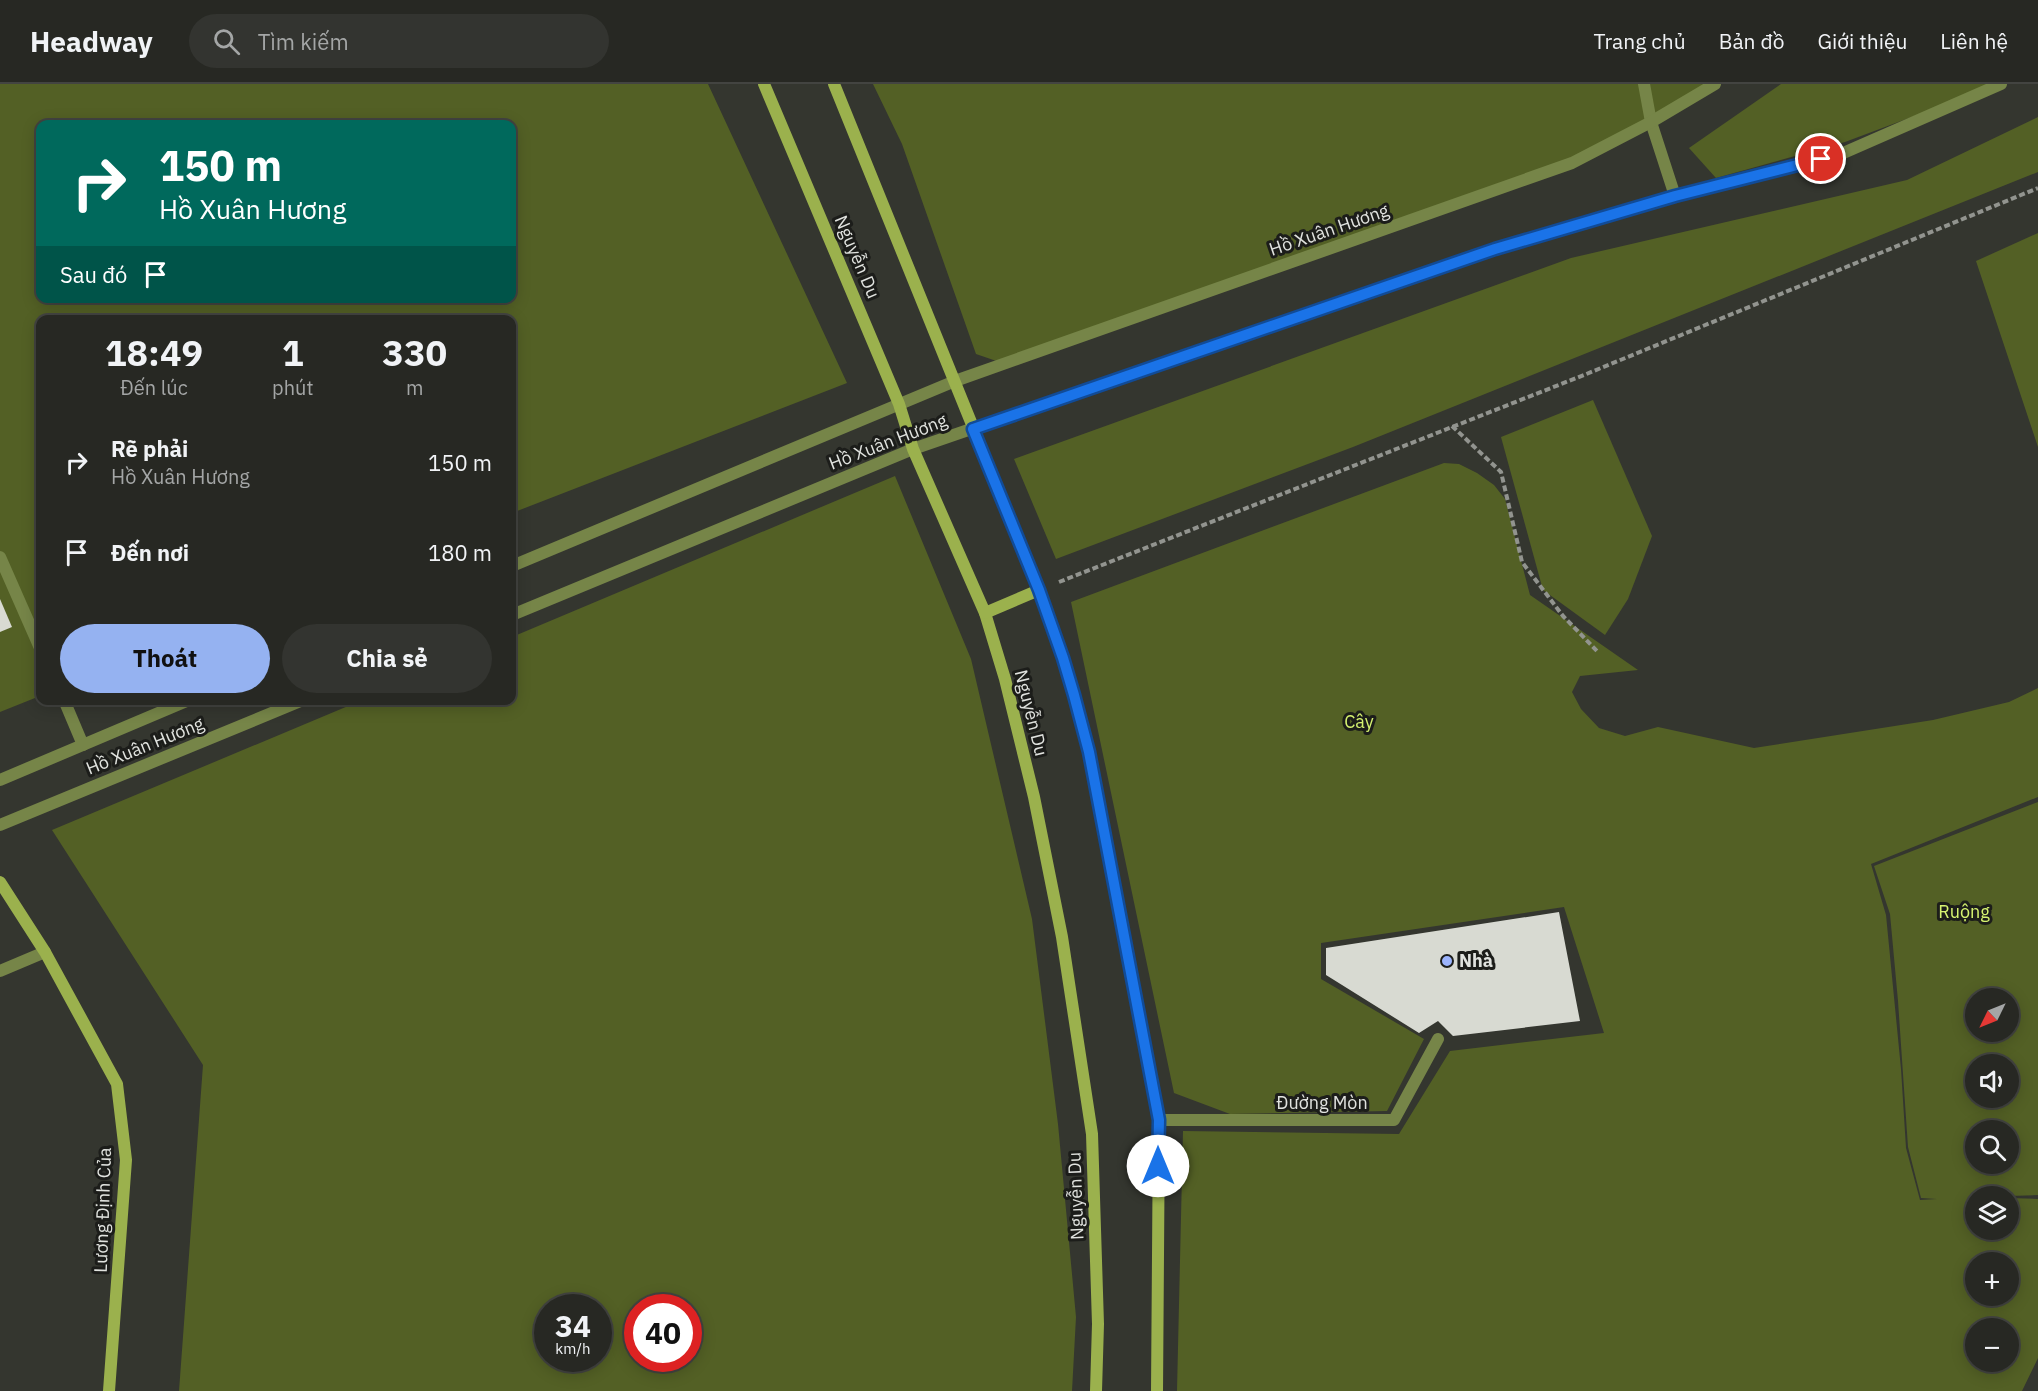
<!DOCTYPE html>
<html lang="vi">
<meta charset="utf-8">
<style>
:root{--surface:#272823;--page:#333430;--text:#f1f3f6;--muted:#a4a6a6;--line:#434441;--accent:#95b2f1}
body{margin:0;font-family:"IBM Plex Sans",sans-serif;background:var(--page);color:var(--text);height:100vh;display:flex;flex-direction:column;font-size:22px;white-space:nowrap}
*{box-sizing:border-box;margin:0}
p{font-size:20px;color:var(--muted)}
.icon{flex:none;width:33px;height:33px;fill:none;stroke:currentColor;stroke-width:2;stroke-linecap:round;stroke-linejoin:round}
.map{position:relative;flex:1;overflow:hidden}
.drawer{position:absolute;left:36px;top:231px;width:480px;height:390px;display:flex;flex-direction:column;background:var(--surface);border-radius:12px;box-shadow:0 3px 15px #0003,0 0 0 2px var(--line)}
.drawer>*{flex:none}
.hud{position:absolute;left:36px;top:36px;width:480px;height:183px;border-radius:12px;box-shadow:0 3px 15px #0003,0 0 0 2px var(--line);background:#00695c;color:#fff;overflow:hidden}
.needle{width:39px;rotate:227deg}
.fabs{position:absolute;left:1965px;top:904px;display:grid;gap:12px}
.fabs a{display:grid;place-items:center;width:54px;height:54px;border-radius:50%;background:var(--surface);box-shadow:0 3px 15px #0003,0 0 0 2px var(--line);font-size:30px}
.speed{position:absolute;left:534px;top:1210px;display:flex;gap:12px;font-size:30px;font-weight:700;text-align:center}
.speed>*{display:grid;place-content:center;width:78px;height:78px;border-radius:50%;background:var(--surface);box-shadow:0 3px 15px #0003,0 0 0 2px var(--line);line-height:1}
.speed small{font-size:15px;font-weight:400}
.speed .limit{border:9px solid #d22;background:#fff;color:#111}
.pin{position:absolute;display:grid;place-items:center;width:51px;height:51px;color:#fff;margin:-26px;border:3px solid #fff;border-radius:50%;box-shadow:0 2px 6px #0007}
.me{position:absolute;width:66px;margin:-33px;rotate:0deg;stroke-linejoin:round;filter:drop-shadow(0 0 4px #0008)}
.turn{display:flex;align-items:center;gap:21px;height:126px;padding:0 24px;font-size:27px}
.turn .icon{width:78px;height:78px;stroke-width:2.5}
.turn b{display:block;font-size:42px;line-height:51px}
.then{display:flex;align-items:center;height:57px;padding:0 24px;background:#0003;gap:12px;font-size:22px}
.eta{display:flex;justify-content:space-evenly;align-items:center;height:102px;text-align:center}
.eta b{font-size:36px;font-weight:700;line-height:42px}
.button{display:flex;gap:12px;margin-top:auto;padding:12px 24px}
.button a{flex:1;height:69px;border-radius:36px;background:var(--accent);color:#111;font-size:24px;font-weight:700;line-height:69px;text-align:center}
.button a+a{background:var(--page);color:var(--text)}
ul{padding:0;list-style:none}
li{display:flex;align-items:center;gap:18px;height:90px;padding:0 24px}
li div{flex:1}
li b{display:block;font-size:22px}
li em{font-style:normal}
header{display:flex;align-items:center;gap:36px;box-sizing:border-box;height:84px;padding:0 30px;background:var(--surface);border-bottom:2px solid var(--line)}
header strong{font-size:28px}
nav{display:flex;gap:33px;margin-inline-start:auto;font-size:21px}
.search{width:420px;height:54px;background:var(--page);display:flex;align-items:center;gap:15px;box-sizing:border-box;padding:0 21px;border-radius:33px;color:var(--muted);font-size:22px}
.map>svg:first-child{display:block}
.green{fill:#536025;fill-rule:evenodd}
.building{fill:#d8dad2}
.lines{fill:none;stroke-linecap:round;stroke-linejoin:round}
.path{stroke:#92948f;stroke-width:4;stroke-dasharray:6 3;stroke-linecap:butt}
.lane{stroke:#768548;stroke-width:12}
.street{stroke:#768548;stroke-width:12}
.secondary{stroke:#9bb14d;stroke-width:12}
.route-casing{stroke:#114b97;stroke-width:15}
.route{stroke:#1a73e8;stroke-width:10}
.poi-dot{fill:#9cb4fd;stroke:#1c1d1a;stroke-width:2}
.labels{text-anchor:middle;stroke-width:6;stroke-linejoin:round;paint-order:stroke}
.street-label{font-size:18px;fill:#e1e3df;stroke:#1c1d1a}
.park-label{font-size:18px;fill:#d6f370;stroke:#1c1d1a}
.poi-label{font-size:18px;font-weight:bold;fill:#e1e3df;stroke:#1c1d1a;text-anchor:start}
</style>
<header>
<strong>Headway</strong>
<div class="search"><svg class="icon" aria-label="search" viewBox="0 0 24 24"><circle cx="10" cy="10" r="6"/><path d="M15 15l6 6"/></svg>Tìm kiếm</div>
<nav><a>Trang chủ</a><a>Bản đồ</a><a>Giới thiệu</a><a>Liên hệ</a></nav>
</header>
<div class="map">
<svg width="2038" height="1307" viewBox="0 0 2038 1307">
<rect width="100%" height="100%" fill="#34362f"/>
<!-- green -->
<g class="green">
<path d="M0,0H708L847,299L512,429V236H40V612L0,628ZM40,40H512V214H40Z"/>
<path d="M873,0H1709L1611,61L1008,281L976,270L902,60Z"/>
<path d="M1781,0H1992L1941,22L1845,58L1716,94L1689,64Z"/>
<path d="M2038,33V88L1353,363L1056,475L1014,375L1571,174L1907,96Z"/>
<path d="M2038,149V363L1976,177Z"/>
<path d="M1593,316L1652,452L1628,515L1605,551L1543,506L1501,353Z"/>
<path d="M1444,379L1459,380L1477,389L1494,401L1505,415L1530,511L1638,586L1580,592L1572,608L1581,625L1599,644L1625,652L1658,643L1754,664L1933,636L2009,618L2038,604V713L1871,780L1886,831L1901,985L1906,1064L1920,1116L1937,1115L1921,1114L1908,1063L1898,917L1890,830L1874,782L2038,718V1111L1975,1113L1976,1146H2008L2009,1114L2038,1115V1274L2022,1307H1177L1183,1047L1399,1050L1450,967L1604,949L1564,823L1321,859V895L1424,955L1387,1027L1230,1030L1174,1009L1071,518ZM1976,915H2008V948H1976ZM1976,981H2008V1014H1976ZM1976,1047H2008V1080H1976ZM1976,1179H2008V1212H1976ZM1976,1245H2008V1278H1976Z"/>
<path d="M895,392L971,575L1032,835L1058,1040L1076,1233L1072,1307H179L203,981L52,746L360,617L512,616V553ZM548,1224H598V1275H548ZM638,1224H688V1275H638Z"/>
</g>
<!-- building -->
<g class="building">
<path d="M0,515L12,543L0,548Z"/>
<path d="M1559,828L1580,937L1453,952L1438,937L1419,949L1326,891V864Z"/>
</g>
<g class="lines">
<!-- path -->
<g class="path">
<path d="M1452,342L1501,388L1522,478L1563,532L1597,567"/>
<path d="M1059,498L1584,291L2038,104"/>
</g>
<!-- lane -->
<g class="lane">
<path d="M1644,0L1651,38"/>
<path d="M0,473L40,564"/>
<path d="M64,616L83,661"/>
<path d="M1159,1036H1394L1438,955"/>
</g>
<!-- street -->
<g class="street">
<path d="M1651,38L1675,112"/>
<path d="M512,482L955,297L1572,79L1651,38L1715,0"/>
<path d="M512,531L913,365L1495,165L1675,112L1841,70L2001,0"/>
<path d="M0,696L189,616"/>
<path d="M0,741L303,616"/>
<path d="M0,887L45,868"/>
</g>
<!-- secondary -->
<g class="secondary">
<path d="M764,0L899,320L913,365L985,529L1005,595L1034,713L1062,853L1092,1050L1098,1240L1096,1307"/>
<path d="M834,0L1039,506L1063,574L1089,668L1159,1036L1157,1307"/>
<path d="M985,529L1039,506"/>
<path d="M0,798L45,868L117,1000L126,1076L109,1307"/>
</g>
</g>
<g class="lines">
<defs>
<path id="route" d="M1158,1082L1159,1036L1089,668L1074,611L1063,574L1039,506L973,345L1495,165L1675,112L1821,75"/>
</defs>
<!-- route casing -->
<use href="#route" class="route-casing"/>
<!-- route -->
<use href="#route" class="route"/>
</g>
<!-- markers -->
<circle class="poi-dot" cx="1447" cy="877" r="6"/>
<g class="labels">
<!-- street labels -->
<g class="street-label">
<text transform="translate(1329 146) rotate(-19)" y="6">Hồ Xuân Hương</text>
<text transform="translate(857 173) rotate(67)" y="6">Nguyễn Du</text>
<text transform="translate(888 358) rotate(-21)" y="6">Hồ Xuân Hương</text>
<text transform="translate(1031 629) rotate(76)" y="6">Nguyễn Du</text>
<text transform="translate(145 662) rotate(-22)" y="6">Hồ Xuân Hương</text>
<text x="1322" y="1025">Đường Mòn</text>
<text transform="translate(1076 1112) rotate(-92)" y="6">Nguyễn Du</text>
<text transform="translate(103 1126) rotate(-88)" y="6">Lương Định Của</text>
</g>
<!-- park labels -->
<g class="park-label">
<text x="1359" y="644">Cây</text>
<text x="1964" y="834">Ruộng</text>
</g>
<!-- poi labels -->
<g class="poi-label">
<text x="1459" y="883">Nhà</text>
</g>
</g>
</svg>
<div class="fabs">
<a><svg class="needle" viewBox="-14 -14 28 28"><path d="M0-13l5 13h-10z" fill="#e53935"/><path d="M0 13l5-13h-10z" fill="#a4a6a6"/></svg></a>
<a><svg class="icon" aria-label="sound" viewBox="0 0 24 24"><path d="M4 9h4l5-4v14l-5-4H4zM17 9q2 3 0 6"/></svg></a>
<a><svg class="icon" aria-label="search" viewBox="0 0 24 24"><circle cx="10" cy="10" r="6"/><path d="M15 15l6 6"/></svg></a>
<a><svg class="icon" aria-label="layers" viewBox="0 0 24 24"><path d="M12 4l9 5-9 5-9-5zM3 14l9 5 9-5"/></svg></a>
<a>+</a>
<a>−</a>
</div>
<div class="speed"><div>34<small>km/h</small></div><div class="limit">40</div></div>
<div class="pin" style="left:1821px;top:75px;background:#d93025"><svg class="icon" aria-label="arrive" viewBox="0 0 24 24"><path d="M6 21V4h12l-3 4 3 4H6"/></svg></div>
<svg class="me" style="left:1158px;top:1082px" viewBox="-20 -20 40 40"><circle r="19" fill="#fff"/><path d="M0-13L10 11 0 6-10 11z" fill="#1a73e8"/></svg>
<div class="hud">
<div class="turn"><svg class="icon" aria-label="right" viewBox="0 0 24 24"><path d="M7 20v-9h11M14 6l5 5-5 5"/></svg><div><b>150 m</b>Hồ Xuân Hương</div></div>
<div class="then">Sau đó<svg class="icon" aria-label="arrive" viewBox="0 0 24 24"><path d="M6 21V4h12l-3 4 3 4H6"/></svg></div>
</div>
<section class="drawer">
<div class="eta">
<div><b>18:49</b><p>Đến lúc</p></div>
<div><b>1</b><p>phút</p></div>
<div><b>330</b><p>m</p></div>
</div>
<ul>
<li><svg class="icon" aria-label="right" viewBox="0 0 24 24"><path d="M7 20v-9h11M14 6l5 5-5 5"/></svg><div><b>Rẽ phải</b><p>Hồ Xuân Hương</p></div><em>150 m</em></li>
<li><svg class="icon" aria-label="arrive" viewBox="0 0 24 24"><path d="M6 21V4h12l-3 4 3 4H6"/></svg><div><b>Đến nơi</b></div><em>180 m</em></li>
</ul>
<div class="button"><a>Thoát</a><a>Chia sẻ</a></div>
</section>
</div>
